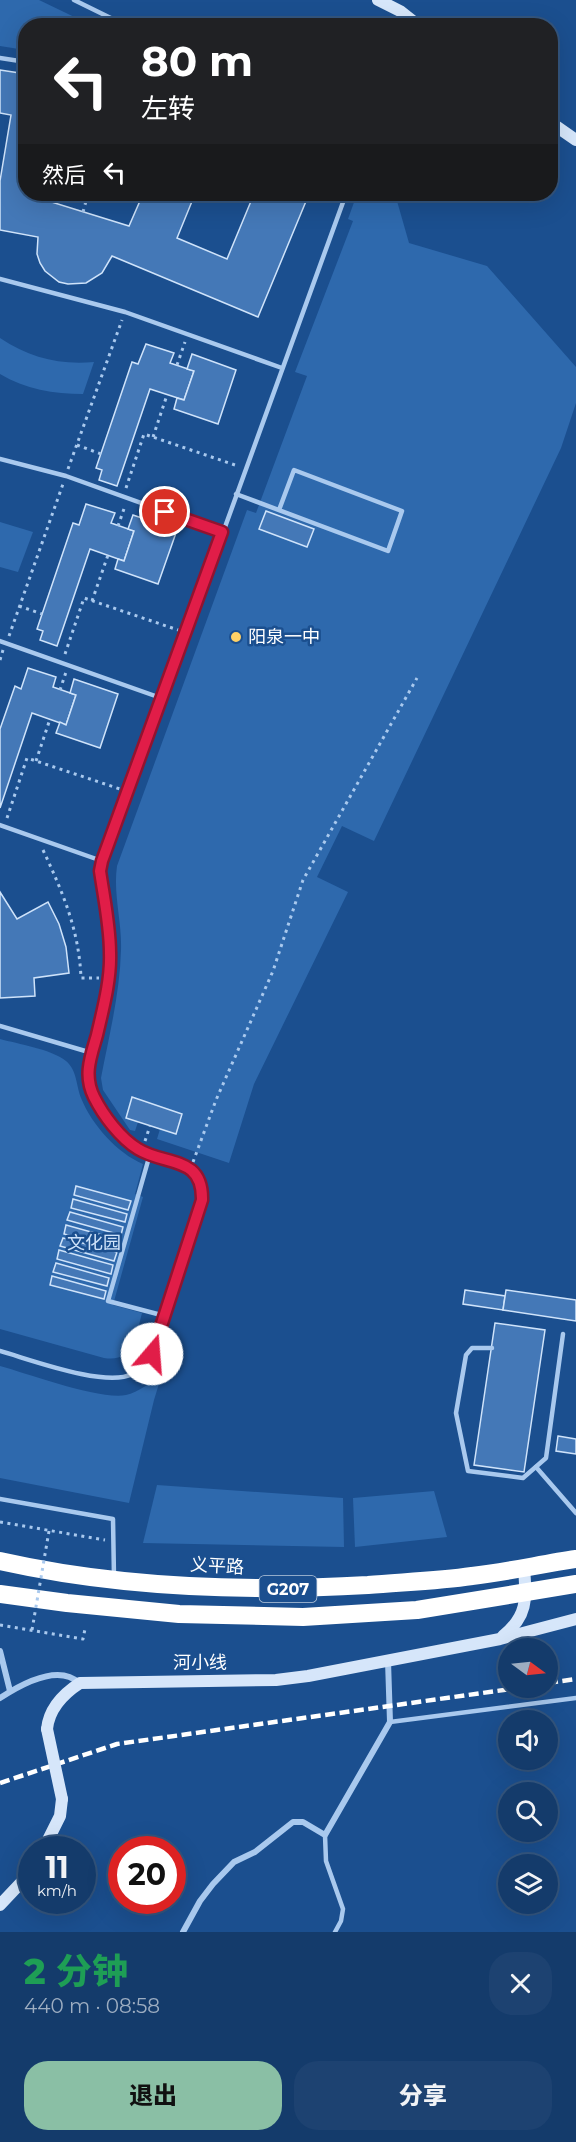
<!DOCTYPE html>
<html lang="zh">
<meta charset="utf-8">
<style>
:root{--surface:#143b6b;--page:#1d4271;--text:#f1f3f6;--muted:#9dadc1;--line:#33557e;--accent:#8abfa5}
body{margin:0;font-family:Montserrat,"Noto Sans SC",sans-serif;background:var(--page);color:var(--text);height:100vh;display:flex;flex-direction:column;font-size:22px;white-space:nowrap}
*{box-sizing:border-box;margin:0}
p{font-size:20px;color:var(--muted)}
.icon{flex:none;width:33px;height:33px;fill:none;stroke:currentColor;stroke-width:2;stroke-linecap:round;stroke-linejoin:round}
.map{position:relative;height:1932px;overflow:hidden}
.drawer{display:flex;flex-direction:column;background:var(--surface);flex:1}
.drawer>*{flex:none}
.guide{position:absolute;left:18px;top:18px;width:540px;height:183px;border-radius:24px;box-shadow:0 6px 24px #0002,0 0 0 2px var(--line);background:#202124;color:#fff;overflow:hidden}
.needle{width:39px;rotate:105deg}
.tools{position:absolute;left:498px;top:1638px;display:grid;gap:12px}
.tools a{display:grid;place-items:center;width:60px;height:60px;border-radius:50%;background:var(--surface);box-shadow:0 6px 24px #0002,0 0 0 2px var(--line);font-size:30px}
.speed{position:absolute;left:18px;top:1836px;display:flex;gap:12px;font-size:30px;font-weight:700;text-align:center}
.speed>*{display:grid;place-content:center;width:78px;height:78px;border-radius:50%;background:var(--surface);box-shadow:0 6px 24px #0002,0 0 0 2px var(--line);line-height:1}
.speed small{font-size:15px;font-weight:400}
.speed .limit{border:9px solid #d22;background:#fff;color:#111}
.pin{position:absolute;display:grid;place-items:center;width:51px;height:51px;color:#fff;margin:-26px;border:3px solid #fff;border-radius:50%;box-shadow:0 2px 6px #0007}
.me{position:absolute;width:66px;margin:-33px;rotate:18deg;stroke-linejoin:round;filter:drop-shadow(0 0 4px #0008)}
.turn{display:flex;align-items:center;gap:21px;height:126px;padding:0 24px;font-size:27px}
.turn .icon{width:78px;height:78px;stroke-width:2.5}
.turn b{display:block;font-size:42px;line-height:51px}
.then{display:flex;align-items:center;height:57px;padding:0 24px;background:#0003;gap:12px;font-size:22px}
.round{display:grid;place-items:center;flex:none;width:63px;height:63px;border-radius:24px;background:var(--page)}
.head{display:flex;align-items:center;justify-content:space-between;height:102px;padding:0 24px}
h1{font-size:36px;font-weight:800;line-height:45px;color:#1e9e55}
.primary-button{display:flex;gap:12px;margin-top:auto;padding:12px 24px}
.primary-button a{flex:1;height:69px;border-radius:24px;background:var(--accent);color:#111;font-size:24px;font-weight:800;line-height:69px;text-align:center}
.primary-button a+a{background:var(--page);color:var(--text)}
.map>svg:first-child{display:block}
.green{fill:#2e69ad}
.building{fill:#4478b7;stroke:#cfe3fa;stroke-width:1.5}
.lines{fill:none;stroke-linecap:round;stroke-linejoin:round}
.path{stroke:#a9c9ee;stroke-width:3;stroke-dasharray:3 4.5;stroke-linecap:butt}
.lane{stroke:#a9c9ee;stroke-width:4.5}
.street{stroke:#a9c9ee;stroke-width:6}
.secondary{stroke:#d6e6fa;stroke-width:12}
.highway{stroke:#fff;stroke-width:18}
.rail{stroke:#fff;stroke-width:4.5;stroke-dasharray:10 4.5;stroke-linecap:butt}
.path-bridge{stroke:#a9c9ee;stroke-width:3;stroke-dasharray:3 4.5;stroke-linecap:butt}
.secondary-bridge{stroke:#d6e6fa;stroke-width:12}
.route-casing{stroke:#92132f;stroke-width:15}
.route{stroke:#e11d48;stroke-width:10}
.poi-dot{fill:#ffd166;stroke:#1b4f8f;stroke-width:2}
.labels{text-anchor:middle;stroke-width:5;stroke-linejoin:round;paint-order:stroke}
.shield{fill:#1b4f8f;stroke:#bbcadd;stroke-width:1.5}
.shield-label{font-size:16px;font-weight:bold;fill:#fff}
.poi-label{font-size:18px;fill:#fff;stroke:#1b4f8f;text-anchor:start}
.park-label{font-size:18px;fill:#cfe3fa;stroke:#1b4f8f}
.street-label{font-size:18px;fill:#fff;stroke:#1b4f8f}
</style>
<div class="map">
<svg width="576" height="1932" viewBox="0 0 576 1932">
<rect width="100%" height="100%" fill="#1b4f8f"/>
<!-- green -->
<g class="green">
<path d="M0,0H39L91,25L26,26L25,50L0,46Z"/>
<path d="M357,194H395L409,243L487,266L576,367V403L561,448L374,841L342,826L317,877L348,892L254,1084L229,1163L157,1139L160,1129L176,1134L182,1114L133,1097L126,1118L138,1122L135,1131L130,1130L103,1090L101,1078C109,1036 120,993 121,950C122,922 113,894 117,866L247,510L256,513L307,376L295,372L353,221L348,219Z"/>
<path d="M0,338C30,358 59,365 94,362L83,394C54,394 25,389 0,374Z"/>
<path d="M0,522L33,532L18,572L0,567Z"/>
<path d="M0,1039C18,1044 51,1049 66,1061C77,1070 76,1085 81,1098C92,1125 117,1153 143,1164L135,1194L143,1197L113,1305L142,1313C136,1336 133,1363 104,1358L0,1329Z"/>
<path d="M0,1366C29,1374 99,1400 126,1395C138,1393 152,1381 162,1374L154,1400L129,1503L0,1478Z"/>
<path d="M157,1485L343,1498L344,1547L143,1543Z"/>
<path d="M434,1491L447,1537L355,1547L353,1498Z"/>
</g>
<!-- building -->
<g class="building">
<path d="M0,70L26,74V194H46L45,200L129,226L143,194H195L177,238L227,259L254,194H309L258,317L112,256L102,273L86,283L68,284L59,282L45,271L40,263L37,254L38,237L0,230V181L11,115L0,113Z"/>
<path d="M146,344L174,353L170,363L194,371L184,400L150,389L117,486L99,480L102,470L96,468L132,362L138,364Z"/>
<path d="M192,354L236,370L218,424L174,409L177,398L184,400L194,371L187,369Z"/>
<path d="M86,504L115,513L111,523L134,531L124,561L90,549L57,646L40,640L43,631L37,629L73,523L79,525Z"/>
<path d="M266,511L314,529L307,547L259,529Z"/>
<path d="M133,515L177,530L158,584L115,569L118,559L124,561L134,531L128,529Z"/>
<path d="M28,668L56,677L53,687L76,695L66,725L32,713L0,808V729L15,686L21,689Z"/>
<path d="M74,679L118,694L100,748L56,733L60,722L66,725L76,695L70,693Z"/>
<path d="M0,892L17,919L48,902L59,924L66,947L69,973L34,978L35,996L0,998Z"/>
<path d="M132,1097L182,1114L176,1134L126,1118Z"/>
<path d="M76,1186L131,1201L128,1210L74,1195Z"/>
<path d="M73,1199L127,1214L125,1222L71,1208Z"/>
<path d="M70,1212L123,1227L121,1235L67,1220Z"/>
<path d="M66,1225L120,1240L118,1248L64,1234Z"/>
<path d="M63,1238L117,1252L114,1261L60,1246Z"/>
<path d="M59,1250L113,1265L111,1274L57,1259Z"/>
<path d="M56,1263L109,1278L107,1286L53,1272Z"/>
<path d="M52,1276L106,1291L104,1299L50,1285Z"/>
<path d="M465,1290L505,1296L503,1310L463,1304Z"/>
<path d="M506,1290L576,1300V1321L503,1310Z"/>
<path d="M495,1323L545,1330L524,1472L474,1465Z"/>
<path d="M558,1436L576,1439V1454L556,1451Z"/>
</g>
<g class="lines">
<!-- path -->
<g class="path">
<path d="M83,212L88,194"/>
<path d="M177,365L185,342"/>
<path d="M153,437L167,395"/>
<path d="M77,445L101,454"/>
<path d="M68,469L122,320"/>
<path d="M126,488L144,434L238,466"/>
<path d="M118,526L125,506"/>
<path d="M92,601L108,555"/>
<path d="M19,606L42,614"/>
<path d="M9,636L63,484"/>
<path d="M65,654L84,598L178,630"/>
<path d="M0,660L3,650"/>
<path d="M60,690L66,672"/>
<path d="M36,761L50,719"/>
<path d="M7,818L27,758L120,789"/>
<path d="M43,850C63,893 79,930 81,978H99"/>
<path d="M145,1141L150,1126"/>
<path d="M193,1162L216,1100L273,971L303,880L417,678"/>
<path d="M0,1522L105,1540"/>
<path d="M0,1625L83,1639L85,1629"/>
</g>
<!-- lane -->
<g class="lane">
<path d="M74,0L127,26"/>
<path d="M0,58L26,62"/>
<path d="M0,279L125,312L282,368"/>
<path d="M0,459L66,476L222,532"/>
<path d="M236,494L388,551L402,511L294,470L279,510"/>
<path d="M0,641L161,698"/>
<path d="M0,825L102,861"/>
<path d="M0,1026L92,1053"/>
<path d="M150,1154L108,1301L165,1316"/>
<path d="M492,1348H472L466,1355L456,1413L468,1471L523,1478L546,1458L563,1334"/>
<path d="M0,1351C29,1359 106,1388 132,1374C140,1369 147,1362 152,1355L202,1200C203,1155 165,1166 138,1149C120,1138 103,1115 94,1097C83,1075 91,1056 97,1035C103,1009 111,980 110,953C110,926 104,898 100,871L346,194"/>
<path d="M536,1467L576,1513"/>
<path d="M0,1499L113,1519L114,1577"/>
<path d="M390,1722L576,1698"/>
<path d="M325,1835L326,1861L343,1909L341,1921L335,1932"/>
</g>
<!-- street -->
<g class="street">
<path d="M0,1651L10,1691"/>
<path d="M0,1698C20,1685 58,1663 79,1683"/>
<path d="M183,1932L200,1901L213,1884L234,1862L255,1852L293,1822H303L325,1835L390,1722L388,1661"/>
</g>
<!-- secondary -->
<g class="secondary">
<path d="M378,0L400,11L419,26"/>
<path d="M550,122L576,140"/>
<path d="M503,1636C529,1615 526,1597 524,1567"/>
<path d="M47,1729C49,1709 63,1694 80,1683L276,1680L308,1676L500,1639L576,1619"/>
<path d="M43,1850L60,1816L62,1799"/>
<path d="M0,1905L32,1871"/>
</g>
<!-- highway -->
<g class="highway">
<path d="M0,1561C120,1588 245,1592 368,1585C403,1582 438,1581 472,1576C507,1572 542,1564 576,1559"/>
<path d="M0,1594L67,1603L179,1614L303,1617L417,1610L576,1584"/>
</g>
<!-- rail -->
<g class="rail">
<path d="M548,1683L576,1679"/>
<path d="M0,1783L117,1744L518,1688"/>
</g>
<!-- path-bridge -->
<path class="path-bridge" d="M32,1630L49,1531"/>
<!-- secondary-bridge -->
<path class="secondary-bridge" d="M47,1729L62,1799"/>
</g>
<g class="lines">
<defs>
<path id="route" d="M152,1354L202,1200C203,1155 165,1166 138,1149C120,1138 103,1115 94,1097C83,1075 91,1056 97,1035C103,1009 111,980 110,953C110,926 104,898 100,871L102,861L222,532L165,512"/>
</defs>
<!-- route casing -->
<use href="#route" class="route-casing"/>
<!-- route -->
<use href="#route" class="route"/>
</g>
<!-- markers -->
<circle class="poi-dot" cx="236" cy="637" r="6"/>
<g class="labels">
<!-- shield labels -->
<rect class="shield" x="259.5" y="1576" width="57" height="26" rx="4.5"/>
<g class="shield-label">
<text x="288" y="1595">G207</text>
</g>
<!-- poi labels -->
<g class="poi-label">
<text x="248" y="643">阳泉一中</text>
</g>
<!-- park labels -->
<g class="park-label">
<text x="94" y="1249">文化园</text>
</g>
<!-- street labels -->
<g class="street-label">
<text transform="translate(217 1566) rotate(3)" y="6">义平路</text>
<text x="200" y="1669">河小线</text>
</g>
</g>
</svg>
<div class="tools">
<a><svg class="needle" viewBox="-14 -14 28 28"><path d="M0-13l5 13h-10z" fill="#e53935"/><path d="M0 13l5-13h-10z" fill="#9dadc1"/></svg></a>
<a><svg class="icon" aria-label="sound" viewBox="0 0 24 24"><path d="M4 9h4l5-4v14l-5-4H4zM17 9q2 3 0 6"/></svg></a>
<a><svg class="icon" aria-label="search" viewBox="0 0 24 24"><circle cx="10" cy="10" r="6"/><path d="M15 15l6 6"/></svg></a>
<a><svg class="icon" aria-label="layers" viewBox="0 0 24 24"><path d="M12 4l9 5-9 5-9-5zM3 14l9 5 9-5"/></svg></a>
</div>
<div class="speed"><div>11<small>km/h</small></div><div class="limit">20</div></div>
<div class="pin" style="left:165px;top:512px;background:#d93025"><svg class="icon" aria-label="arrive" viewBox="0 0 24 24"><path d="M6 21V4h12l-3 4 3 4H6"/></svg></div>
<svg class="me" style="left:152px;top:1354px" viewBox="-20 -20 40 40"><circle r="19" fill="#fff"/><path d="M0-13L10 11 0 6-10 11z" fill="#e11d48"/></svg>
<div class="guide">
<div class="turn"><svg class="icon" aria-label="left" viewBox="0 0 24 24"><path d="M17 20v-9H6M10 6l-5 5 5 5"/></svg><div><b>80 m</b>左转</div></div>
<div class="then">然后<svg class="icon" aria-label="left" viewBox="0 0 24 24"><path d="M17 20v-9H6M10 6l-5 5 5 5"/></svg></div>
</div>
</div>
<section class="drawer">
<div class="head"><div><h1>2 分钟</h1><p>440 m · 08:58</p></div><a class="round"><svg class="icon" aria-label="close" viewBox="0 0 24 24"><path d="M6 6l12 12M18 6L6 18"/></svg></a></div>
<div class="primary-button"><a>退出</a><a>分享</a></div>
</section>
